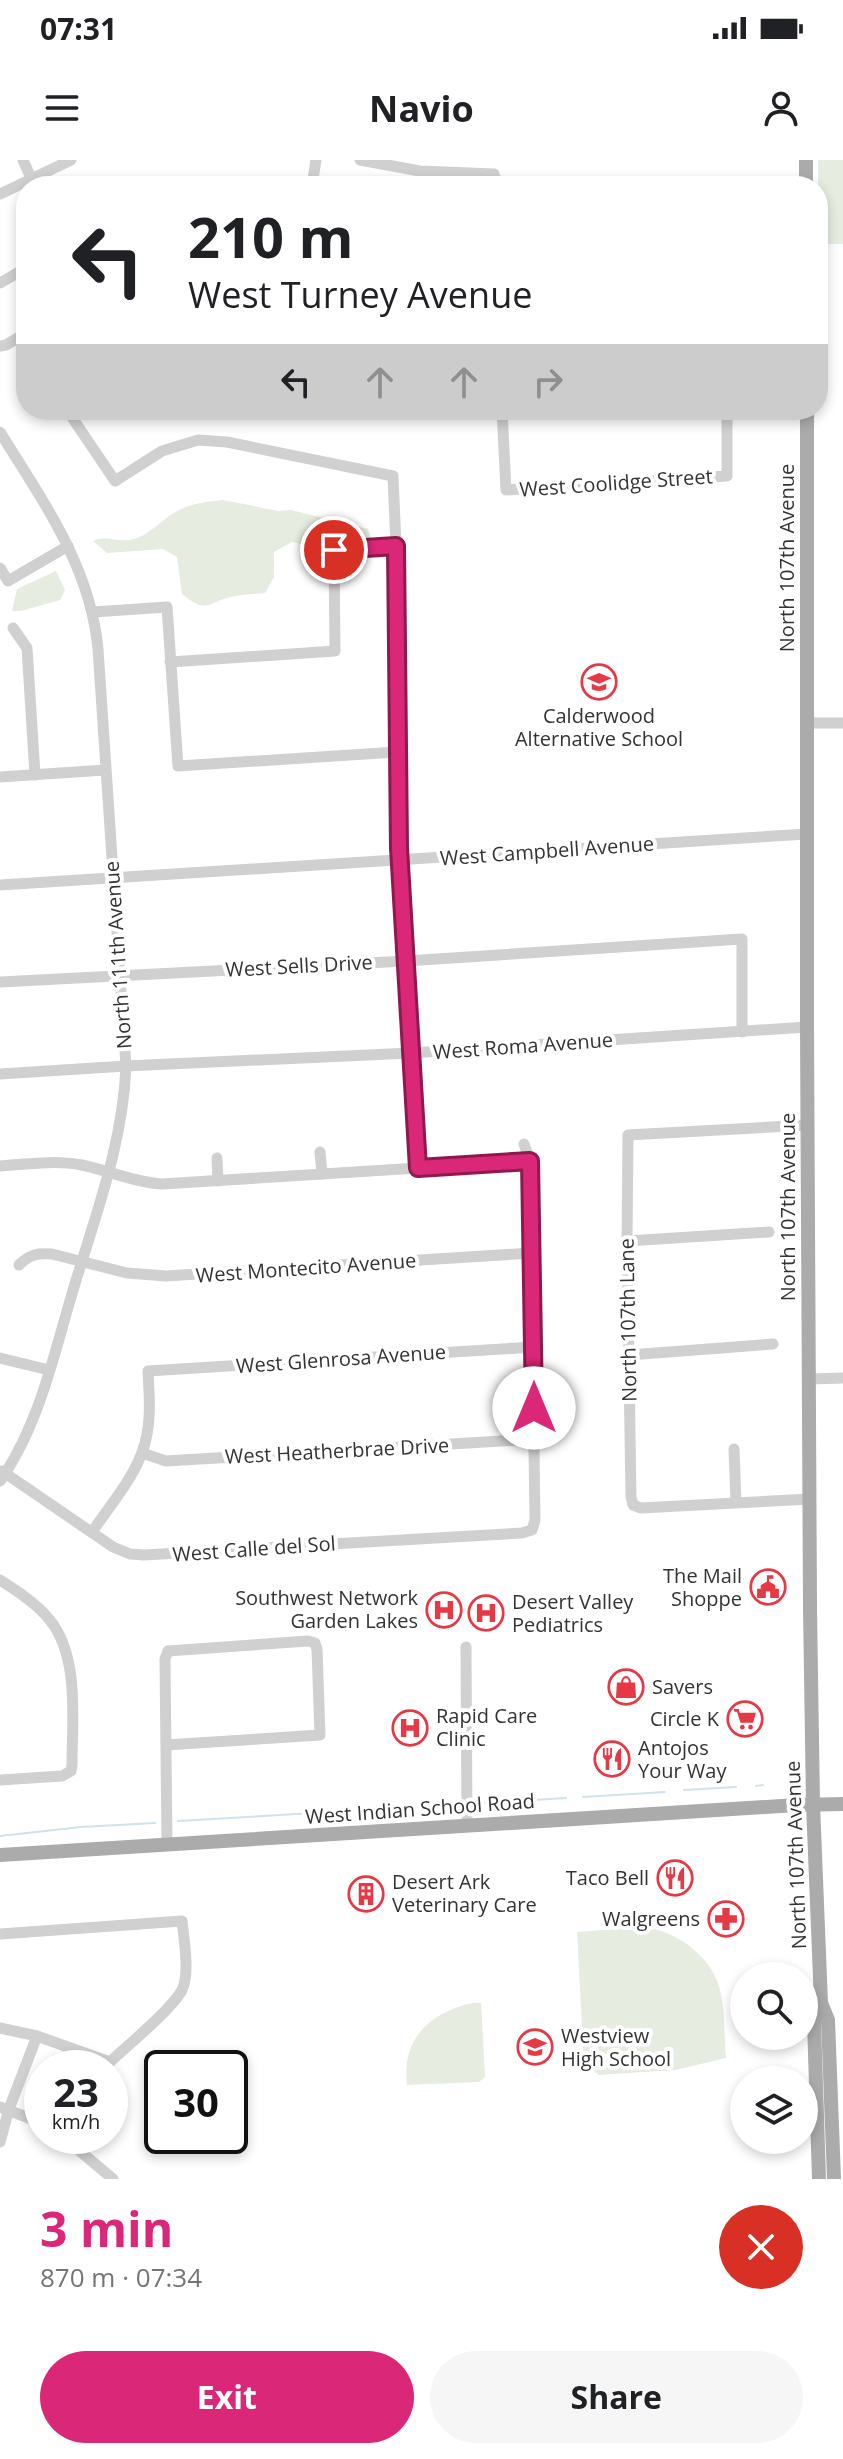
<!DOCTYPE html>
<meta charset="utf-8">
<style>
:root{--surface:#fff;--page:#f6f6f6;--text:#202124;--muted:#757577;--accent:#db2777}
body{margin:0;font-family:"Open Sans",sans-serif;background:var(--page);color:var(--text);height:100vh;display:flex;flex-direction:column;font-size:30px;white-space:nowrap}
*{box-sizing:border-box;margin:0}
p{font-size:26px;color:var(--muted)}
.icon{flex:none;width:44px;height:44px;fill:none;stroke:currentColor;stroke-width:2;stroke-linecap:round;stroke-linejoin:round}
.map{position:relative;height:2019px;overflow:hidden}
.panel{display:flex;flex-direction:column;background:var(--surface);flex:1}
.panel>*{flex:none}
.top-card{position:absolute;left:16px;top:16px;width:812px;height:244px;border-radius:32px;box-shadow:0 4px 12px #0003;background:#fff;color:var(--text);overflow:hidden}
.buttons{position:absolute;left:730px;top:1802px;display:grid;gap:16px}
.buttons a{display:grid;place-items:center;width:88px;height:88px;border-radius:50%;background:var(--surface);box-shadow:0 4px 12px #0003;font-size:40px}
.speed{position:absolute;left:24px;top:1890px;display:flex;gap:16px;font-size:40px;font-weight:700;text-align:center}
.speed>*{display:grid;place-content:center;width:104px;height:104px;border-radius:50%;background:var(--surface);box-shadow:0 4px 12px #0003;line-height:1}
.speed small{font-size:20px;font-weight:400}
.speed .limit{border:4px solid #111;border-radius:12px;background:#fff;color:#111}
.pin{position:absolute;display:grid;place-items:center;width:68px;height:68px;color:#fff;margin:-34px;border:4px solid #fff;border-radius:50%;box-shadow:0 2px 8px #0007}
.me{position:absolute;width:88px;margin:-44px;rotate:0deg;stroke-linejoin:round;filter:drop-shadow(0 0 6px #0008)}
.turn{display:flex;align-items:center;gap:28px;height:168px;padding:0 40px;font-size:36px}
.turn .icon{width:104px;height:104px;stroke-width:2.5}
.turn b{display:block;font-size:56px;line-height:68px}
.lanes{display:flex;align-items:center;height:76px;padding:0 40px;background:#0003;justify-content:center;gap:40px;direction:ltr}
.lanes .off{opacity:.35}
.round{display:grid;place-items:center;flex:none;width:84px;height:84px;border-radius:42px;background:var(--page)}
.summary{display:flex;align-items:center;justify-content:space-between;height:136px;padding:0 40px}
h1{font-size:48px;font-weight:700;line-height:60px;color:var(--accent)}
.cta{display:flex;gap:16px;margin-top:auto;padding:16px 40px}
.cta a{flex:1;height:92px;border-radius:48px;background:var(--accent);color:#fff;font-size:32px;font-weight:700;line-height:92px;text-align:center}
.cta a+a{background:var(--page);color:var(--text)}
.status{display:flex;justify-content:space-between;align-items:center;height:56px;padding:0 40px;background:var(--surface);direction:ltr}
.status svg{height:22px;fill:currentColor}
header{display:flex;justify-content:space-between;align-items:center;height:104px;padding:0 40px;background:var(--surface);font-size:36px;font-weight:700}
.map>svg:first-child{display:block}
.green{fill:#e6ecdf}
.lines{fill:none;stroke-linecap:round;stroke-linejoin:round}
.stream{stroke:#cfe2ee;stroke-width:2}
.minor{stroke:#d0d0d0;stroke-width:11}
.major{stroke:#ababab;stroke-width:14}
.route-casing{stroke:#8e194d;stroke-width:20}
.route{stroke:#db2777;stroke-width:14}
.labels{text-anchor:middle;stroke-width:8;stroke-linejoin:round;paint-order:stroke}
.street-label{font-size:20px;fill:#333;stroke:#fff}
.poi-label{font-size:20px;fill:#333;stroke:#fff;text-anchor:start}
</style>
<div class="status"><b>07:31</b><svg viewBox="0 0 49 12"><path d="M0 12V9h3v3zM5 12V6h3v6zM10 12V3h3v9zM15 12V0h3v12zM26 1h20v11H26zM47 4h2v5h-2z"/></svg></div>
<header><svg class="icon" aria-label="menu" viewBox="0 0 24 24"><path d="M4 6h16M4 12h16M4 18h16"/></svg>Navio<svg class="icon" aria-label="person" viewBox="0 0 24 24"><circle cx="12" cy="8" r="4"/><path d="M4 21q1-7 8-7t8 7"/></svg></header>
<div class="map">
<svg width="843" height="2019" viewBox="0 0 843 2019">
<rect width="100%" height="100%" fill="#fff"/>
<!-- green -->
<g class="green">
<rect x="818" y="0" width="25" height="84"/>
<path d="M223,340L278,351L291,350L368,369L371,379L337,375L314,387L292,382L274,392V417L265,433C254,434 242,434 231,437C207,442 208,455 182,434L177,397L163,389L107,393L93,381C106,375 117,382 130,380C148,377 160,361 174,353C189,343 206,342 223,340Z"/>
<path d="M56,411L65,430L60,440L21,451H12L17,429Z"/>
<path d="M644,1767C678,1771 715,1799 721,1834C725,1854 724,1877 726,1898L675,1910L599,1915L584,1904L577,1772Z"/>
<path d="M473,1843H481L485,1917L479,1922L407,1925C401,1879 430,1852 473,1843Z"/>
</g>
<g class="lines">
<!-- stream -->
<g class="stream">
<path d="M756,1626L763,1625"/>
<path d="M684,1630L736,1627"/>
<path d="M583,1637L665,1632"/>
<path d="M481,1643L566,1638"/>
<path d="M178,1661L451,1645"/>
<path d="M0,1676L81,1667L155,1663"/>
</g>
<!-- minor -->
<g class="minor">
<path d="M23,0L31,18"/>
<path d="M360,0L420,11L494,14L498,26"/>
<path d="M312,26L316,0"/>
<path d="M0,34L71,0"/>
<path d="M0,123L26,108"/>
<path d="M0,186L6,185L26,173"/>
<path d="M67,250L115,321L162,291L198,280L227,282L393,316L396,386L399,688L418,1008"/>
<path d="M502,250L506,330L727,316V250"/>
<path d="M0,272C43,342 90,405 98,489L126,906C123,983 96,1054 74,1127C54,1193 40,1264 0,1321"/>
<path d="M0,408L8,421L68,386"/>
<path d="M93,452L167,447L178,606L397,592"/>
<path d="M13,468L27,488L35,615"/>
<path d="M170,502L335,491L334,390L396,386"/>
<path d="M806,563H843"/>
<path d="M0,617L105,610"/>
<path d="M0,725L807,674"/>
<path d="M0,822L406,801L742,779V872"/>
<path d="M0,914L126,906L411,893L807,867"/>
<path d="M808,965L628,975L627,1081L631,1337L633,1345L641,1348L810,1339"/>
<path d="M320,992L322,1014"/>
<path d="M217,998L218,1021"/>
<path d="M0,1006C27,1004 55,1000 82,1005C110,1011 133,1022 162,1024L530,1001"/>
<path d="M627,1081L769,1072"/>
<path d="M19,1105C30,1094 38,1093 52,1094L127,1113L166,1116L532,1093"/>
<path d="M629,1195L773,1184"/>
<path d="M0,1198L49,1210"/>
<path d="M809,1219L843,1218"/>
<path d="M734,1289L736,1342"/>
<path d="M142,1293L166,1301L534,1279"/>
<path d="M2,1311L113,1387L130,1394L144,1395L522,1373L532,1370L535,1360L530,1001L524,984"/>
<path d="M92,1372C112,1342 141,1311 147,1274C151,1253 149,1232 148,1211L534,1187"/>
<path d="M0,1420C17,1431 36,1443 49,1459C80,1496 72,1560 72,1605L71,1611L62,1616L0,1620"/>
<path d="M466,1487L467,1666"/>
<path d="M166,1585L320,1575L317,1489L315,1483L308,1481L168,1491L165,1499L167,1685"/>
<path d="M0,1774L182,1761C184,1779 190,1814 182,1830C171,1850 128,1885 110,1902L37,1876L0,1868"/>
<path d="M0,1947L42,1963"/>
<path d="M62,1976L113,2019"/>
<path d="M0,1982L9,1949L37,1876"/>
</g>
<!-- major -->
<g class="major">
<path d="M806,0V26"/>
<path d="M807,250V867L810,1449L813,1644L821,1843L814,1862L819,2019"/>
<path d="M0,1695L797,1645L843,1644"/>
<path d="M821,1843L828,1860L834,2019"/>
</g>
</g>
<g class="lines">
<defs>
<path id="route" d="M334,390L396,386L399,688L418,1008L530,1001L534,1248"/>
</defs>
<!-- route casing -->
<use href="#route" class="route-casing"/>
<!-- route -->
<use href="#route" class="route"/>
</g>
<!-- icons -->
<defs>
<symbol id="school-ring" viewBox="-11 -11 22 22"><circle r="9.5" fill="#fff" stroke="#e63946" stroke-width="1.5"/><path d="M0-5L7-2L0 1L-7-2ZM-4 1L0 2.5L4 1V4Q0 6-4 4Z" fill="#e63946"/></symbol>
<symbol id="civic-ring" viewBox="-11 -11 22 22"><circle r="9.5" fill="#fff" stroke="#e63946" stroke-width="1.5"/><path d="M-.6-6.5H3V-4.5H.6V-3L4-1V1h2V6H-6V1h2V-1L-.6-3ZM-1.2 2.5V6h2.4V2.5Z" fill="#e63946"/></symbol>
<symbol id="hospital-ring" viewBox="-11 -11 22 22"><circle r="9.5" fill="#fff" stroke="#e63946" stroke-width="1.5"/><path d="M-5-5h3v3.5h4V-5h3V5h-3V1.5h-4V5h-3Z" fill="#e63946"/></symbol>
<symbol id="shop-ring" viewBox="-11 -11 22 22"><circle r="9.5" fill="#fff" stroke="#e63946" stroke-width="1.5"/><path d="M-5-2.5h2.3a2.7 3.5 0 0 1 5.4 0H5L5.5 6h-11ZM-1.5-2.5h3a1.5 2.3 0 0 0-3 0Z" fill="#e63946"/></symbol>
<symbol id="supermarket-ring" viewBox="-11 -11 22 22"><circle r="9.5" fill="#fff" stroke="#e63946" stroke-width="1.5"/><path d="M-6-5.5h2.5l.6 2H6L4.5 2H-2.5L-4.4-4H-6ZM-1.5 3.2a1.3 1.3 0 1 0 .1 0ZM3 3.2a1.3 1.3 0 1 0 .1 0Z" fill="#e63946"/></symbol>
<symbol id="restaurant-ring" viewBox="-11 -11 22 22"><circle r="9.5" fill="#fff" stroke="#e63946" stroke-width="1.5"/><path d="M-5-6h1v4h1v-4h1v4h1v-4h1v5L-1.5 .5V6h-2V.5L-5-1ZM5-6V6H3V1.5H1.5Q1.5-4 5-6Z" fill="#e63946"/></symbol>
<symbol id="building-ring" viewBox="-11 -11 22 22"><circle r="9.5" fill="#fff" stroke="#e63946" stroke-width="1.5"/><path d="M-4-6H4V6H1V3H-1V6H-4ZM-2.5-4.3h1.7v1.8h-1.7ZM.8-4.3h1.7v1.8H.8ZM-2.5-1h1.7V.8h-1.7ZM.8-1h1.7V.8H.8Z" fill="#e63946"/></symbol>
<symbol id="pharmacy-ring" viewBox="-11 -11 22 22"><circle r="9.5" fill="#fff" stroke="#e63946" stroke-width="1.5"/><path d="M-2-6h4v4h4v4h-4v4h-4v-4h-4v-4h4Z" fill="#e63946"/></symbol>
</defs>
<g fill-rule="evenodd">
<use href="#school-ring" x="579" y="502" width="40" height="40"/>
<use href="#civic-ring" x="748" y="1407" width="40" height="40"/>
<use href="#hospital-ring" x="424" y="1430" width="40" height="40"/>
<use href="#hospital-ring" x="466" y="1433" width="40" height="40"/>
<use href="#shop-ring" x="606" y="1507" width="40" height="40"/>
<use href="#supermarket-ring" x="725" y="1539" width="40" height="40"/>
<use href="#hospital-ring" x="390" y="1548" width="40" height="40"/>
<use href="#restaurant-ring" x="592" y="1579" width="40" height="40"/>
<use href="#restaurant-ring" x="655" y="1698" width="40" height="40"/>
<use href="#building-ring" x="346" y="1714" width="40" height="40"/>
<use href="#pharmacy-ring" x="706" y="1739" width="40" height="40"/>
<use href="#school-ring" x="515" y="1867" width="40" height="40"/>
</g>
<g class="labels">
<!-- street labels -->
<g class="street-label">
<text transform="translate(616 323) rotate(-4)" y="7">West Coolidge Street</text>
<text transform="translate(787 398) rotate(-90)" y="7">North 107th Avenue</text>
<text transform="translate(547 691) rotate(-4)" y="7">West Campbell Avenue</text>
<text transform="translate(118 795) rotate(-94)" y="7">North 111th Avenue</text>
<text transform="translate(299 806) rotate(-3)" y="7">West Sells Drive</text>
<text transform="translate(523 886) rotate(-4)" y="7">West Roma Avenue</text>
<text transform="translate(788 1047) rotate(-90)" y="7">North 107th Avenue</text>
<text transform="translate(306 1108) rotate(-4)" y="7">West Montecito Avenue</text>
<text transform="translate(628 1160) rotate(-91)" y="7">North 107th Lane</text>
<text transform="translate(341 1199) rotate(-4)" y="7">West Glenrosa Avenue</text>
<text transform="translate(337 1291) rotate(-3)" y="7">West Heatherbrae Drive</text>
<text transform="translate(254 1389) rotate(-4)" y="7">West Calle del Sol</text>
<text transform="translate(420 1649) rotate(-4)" y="7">West Indian School Road</text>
<text transform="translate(796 1695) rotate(-92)" y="7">North 107th Avenue</text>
</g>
<!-- poi labels -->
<g class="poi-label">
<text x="599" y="563" text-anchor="middle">Calderwood<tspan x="599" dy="23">Alternative School</tspan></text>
<text x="742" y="1423" text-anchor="end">The Mail<tspan x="742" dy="23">Shoppe</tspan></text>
<text x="418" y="1445" text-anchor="end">Southwest Network<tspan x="418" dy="23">Garden Lakes</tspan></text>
<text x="512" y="1449">Desert Valley<tspan x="512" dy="23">Pediatrics</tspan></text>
<text x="652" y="1534">Savers</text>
<text x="436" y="1563">Rapid Care<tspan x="436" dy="23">Clinic</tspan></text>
<text x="719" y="1566" text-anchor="end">Circle K</text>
<text x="638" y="1595">Antojos<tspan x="638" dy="23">Your Way</tspan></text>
<text x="649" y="1725" text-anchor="end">Taco Bell</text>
<text x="392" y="1729">Desert Ark<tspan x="392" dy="23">Veterinary Care</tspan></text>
<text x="700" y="1766" text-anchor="end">Walgreens</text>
<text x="561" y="1883">Westview<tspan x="561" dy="23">High School</tspan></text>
</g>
</g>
</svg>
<div class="buttons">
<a><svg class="icon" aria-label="search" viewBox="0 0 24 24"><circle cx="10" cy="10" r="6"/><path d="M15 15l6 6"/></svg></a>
<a><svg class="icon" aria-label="layers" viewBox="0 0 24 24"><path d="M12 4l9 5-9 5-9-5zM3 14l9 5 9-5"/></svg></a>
</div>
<div class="speed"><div>23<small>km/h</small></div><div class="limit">30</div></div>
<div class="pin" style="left:334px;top:390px;background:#d93025"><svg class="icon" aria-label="arrive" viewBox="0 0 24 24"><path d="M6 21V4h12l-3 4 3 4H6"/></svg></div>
<svg class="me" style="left:534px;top:1248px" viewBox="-20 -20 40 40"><circle r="19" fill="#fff"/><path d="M0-13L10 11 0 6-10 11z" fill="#db2777"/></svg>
<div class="top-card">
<div class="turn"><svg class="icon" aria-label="left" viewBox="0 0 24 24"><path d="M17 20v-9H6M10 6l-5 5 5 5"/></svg><div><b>210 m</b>West Turney Avenue</div></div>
<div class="lanes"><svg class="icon" aria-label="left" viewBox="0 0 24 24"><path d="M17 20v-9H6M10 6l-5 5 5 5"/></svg><svg class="icon off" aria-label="ahead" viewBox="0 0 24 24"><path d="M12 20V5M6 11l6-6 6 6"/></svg><svg class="icon off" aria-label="ahead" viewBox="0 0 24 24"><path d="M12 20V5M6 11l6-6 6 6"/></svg><svg class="icon off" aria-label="right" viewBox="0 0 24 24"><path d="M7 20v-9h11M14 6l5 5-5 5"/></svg></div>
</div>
</div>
<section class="panel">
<div class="summary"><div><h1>3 min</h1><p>870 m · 07:34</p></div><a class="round" style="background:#d93025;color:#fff"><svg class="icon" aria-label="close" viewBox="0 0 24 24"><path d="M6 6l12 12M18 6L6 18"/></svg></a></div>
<div class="cta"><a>Exit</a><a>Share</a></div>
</section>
